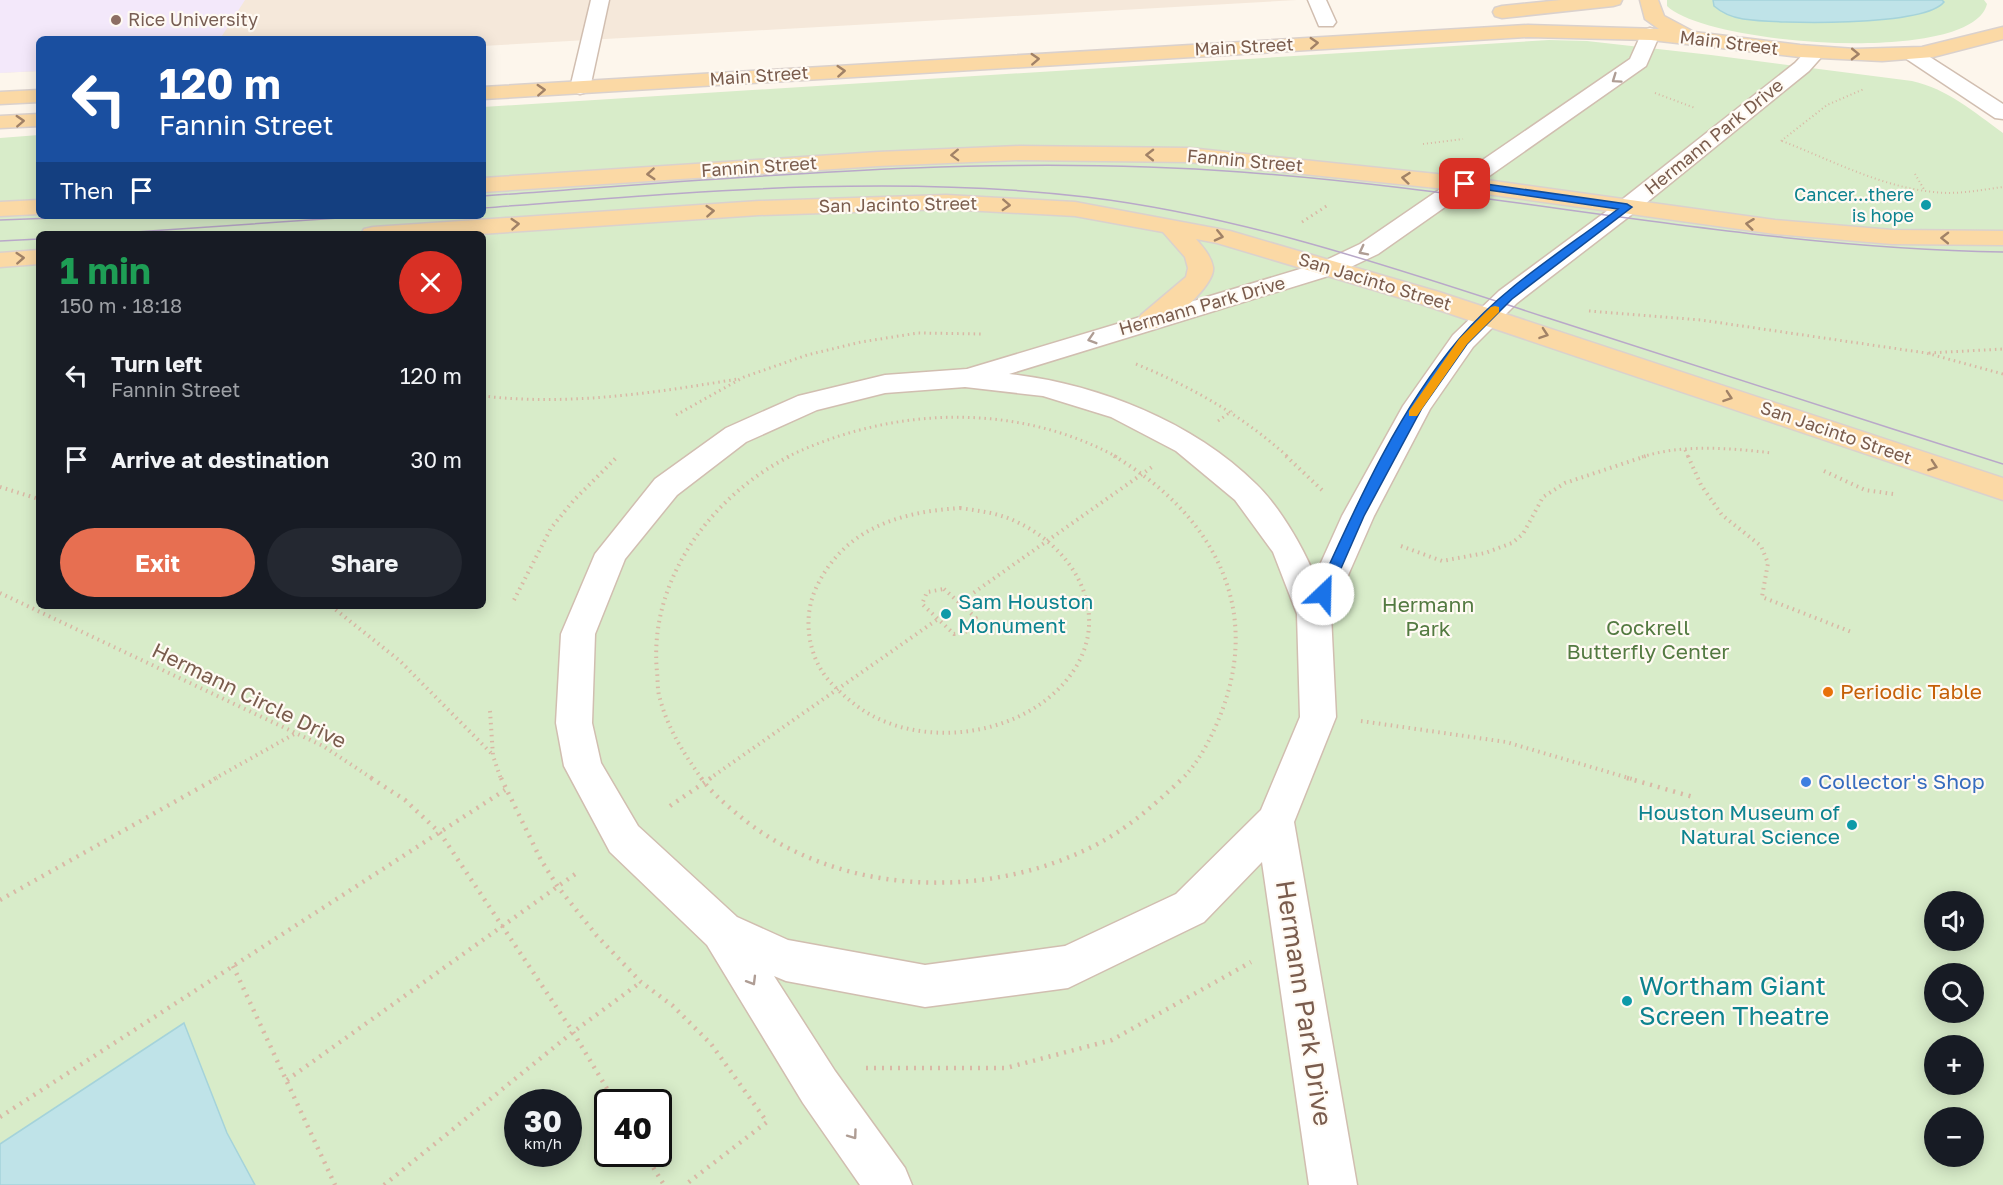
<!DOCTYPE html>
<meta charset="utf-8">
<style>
:root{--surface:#171b24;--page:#242831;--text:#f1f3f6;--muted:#9ea1a6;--accent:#e76f51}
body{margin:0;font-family:"Golos Text",sans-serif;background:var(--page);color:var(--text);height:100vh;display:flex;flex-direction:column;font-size:22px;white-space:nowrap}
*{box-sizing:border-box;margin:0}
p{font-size:20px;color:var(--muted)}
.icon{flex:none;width:33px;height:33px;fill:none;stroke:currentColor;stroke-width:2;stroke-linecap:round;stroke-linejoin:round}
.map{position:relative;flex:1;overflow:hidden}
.panel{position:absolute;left:36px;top:231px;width:450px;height:378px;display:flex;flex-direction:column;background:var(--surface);border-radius:9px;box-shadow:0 3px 15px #0003}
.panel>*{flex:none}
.guide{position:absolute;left:36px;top:36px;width:450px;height:183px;border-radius:9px;box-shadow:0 3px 15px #0003;background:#1a4fa0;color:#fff;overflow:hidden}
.fabs{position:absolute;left:1924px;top:891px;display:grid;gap:12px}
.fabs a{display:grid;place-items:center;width:60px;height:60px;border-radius:50%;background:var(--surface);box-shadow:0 3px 15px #0003;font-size:30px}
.speed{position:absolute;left:504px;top:1089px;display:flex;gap:12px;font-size:30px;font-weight:700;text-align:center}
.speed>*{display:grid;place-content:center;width:78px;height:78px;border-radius:50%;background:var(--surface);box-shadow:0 3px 15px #0003;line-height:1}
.speed small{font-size:15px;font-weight:400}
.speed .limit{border:3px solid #111;border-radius:9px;background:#fff;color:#111}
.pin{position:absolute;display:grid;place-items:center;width:51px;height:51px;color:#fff;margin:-26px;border-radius:12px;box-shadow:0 3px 9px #0006}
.me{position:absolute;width:66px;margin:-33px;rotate:24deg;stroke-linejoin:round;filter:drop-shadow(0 0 4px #0008)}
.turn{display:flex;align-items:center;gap:21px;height:126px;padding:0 24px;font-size:27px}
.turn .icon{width:78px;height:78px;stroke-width:2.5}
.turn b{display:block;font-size:42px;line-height:51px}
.then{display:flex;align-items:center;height:57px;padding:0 24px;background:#0003;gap:12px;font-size:22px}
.round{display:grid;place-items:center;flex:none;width:63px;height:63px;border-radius:32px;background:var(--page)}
.head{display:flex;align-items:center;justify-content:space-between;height:102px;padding:0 24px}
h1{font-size:36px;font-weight:700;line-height:45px;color:#1e9e55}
.action{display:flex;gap:12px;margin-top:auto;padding:12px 24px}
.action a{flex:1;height:69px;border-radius:36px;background:var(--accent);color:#fff;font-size:24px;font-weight:700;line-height:69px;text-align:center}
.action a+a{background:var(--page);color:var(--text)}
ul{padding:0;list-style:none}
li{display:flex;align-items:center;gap:18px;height:84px;padding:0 24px}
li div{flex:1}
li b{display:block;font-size:22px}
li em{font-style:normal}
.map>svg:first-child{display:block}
.residential{fill:#f5e8da}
.education{fill:#f3e8fa}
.green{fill:#d8ecc9;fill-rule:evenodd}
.water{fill:#bfe3e8;stroke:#a5d3da;stroke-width:1.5}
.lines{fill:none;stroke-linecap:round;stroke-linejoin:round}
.minor-casing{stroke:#d1beb0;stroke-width:3}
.major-casing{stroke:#dad1cd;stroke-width:3}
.path-far3{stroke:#d9b8a5;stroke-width:2;stroke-dasharray:1 3;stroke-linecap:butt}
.path-far2{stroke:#d9b8a5;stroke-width:3;stroke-dasharray:1.5 4;stroke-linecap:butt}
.path-far1{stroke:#d9b8a5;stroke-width:4;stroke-dasharray:1.5 4.5;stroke-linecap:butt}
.path{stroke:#d9b8a5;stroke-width:4.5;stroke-dasharray:2 6;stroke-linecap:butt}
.minor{fill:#fff;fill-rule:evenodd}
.major{fill:#fbd9a5;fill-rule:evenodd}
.tram{stroke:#b9a8c9;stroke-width:1.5}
.oneway{stroke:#a18267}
.oneway2{stroke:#af9d94}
.route{fill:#1a73e8;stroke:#114b97;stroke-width:1.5}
.slow{fill:#f59e0b}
.education-dot{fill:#8d6e63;stroke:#fffaf3;stroke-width:2}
.culture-dot{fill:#0f9aa8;stroke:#fffaf3;stroke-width:2}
.food-dot{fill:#e8710a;stroke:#fffaf3;stroke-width:2}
.shop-dot{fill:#3f7fe0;stroke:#fffaf3;stroke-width:2}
.labels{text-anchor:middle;stroke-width:4.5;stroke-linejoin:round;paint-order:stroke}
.far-education-label{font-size:18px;fill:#785e54;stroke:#fffaf3;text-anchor:start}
.far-street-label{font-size:18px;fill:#7a5c4d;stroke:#fffaf3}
.far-culture-label{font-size:18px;fill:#0d838f;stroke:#fffaf3;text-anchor:end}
.culture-label{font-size:21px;fill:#0d838f;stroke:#fffaf3;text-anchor:start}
.park-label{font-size:21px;fill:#537a41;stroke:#fffaf3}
.food-label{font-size:21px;fill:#c56008;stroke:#fffaf3;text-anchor:start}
.street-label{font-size:21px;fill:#7a5c4d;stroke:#fffaf3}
.shop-label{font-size:21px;fill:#366cbe;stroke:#fffaf3;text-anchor:start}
.near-culture-label{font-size:26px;fill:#0d838f;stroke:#fffaf3;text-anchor:start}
.near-street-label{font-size:26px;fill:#7a5c4d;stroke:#fffaf3}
</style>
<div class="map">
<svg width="2003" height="1185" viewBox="0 0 2003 1185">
<rect width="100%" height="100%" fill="#fdf6ec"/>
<!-- residential -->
<path class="residential" d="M0,0H1297L483,46V39H39V71L0,73Z"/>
<!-- education -->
<path class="education" d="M0,0H245L220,39H39V71L0,73Z"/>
<!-- green -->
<g class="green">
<path d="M1667,0H1713L1743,19L1813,22L1944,2L1942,0H1984L1987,4C1972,66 1706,45 1667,6Z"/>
<path d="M1549,40L1587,41L1711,55L1912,81C1948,89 1974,112 2003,133V1185H0V138L39,135V216H483V107ZM39,234H483V606H39ZM1935,902H1974V940H1935ZM1935,974H1974V1012H1935ZM1935,1046H1974V1084H1935ZM518,1102H568V1154H518ZM608,1102H658V1154H608ZM1935,1118H1974V1156H1935Z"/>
</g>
<!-- water -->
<g class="water">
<path d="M1713,0H1942L1944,2C1924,27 1776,24 1743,19C1731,17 1722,13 1714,6Z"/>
<path d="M184,1023L227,1133L255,1185H0V1144Z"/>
</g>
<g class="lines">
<defs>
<g id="minor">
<path d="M591,0H609L590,88L587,92L580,94L573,92L570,88Z"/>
<path d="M1308,0H1326L1336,22L1333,26H1319Z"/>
<path d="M1650,28L1657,30L1660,34L1646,66L1378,254L1338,273L1009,374C1097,384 1192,421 1256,484C1280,507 1302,546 1315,576L1342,516L1403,406L1453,335L1499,291L1619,202L1795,63L1808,49H1822L1825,53L1809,71L1635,212L1517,303L1473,347L1430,409L1374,516L1331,614L1336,717L1294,822L1357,1185H1309L1262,862L1204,922L1068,988L925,1007L786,981L774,976L835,1071L905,1168L912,1185H860L803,1103L707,945L610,852L564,766L556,723L561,634L595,554L655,479L726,428L798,396L885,375L967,369L1320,263L1360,244L1630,59L1643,30ZM965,387L1043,396L1111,417L1176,451L1235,500L1273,552L1297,614L1300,717L1261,810L1176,894L1065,946L925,965L788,940L737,917L638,826L601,763L592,723L595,634L625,559L677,495L746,442L817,410L885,393Z"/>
<path d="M1912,48L1919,50L2003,104V119L1995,118L1905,58L1902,54L1905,50Z"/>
</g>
<g id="major">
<path d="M1561,0H1622L1620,4L1613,6L1502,18L1495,16L1493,12L1495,8L1502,6Z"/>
<path d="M1640,0H1658L1664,16L1694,32L1800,45L1855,49L1922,47L2003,27V39L1933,57L1882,61L1800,57L1651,40L1528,37L483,99V87L1528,25L1659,29L1645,19Z"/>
<path d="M39,90V102L0,104V92Z"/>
<path d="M39,114V126L0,128V116Z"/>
<path d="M1019,146L1189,148L1465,177L1775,220L1892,230L2003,231V245L1892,244L1775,234L1465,191L1189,162L1019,160L878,166L483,192V178L878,152Z"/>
<path d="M946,195L1075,202L1230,231L1439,292L2003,478V500L1421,304L1217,243L1196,239C1203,247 1211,256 1213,267C1216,284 1174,320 1159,327C1152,330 1147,328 1141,327L1137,321L1141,315L1186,277L1188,268L1185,257L1163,232L1075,216L946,209L759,215L480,234H361L364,229L373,227L759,201Z"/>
<path d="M39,200V214L0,216V202Z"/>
<path d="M39,250V264L0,267V253Z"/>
</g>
</defs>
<!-- minor casing -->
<use href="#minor" class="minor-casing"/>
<!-- major casing -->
<use href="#major" class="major-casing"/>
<!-- path-far3 -->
<g class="path-far3">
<path d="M1655,93L1695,108"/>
<path d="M1781,141L1827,105L1864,89"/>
<path d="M1782,141C1831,160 1881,187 1934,192C1957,195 1980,190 2003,187"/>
<path d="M1423,144L1463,139"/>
<path d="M1915,174L1925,191"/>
</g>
<!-- path-far2 -->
<g class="path-far2">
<path d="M1302,222L1328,205"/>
<path d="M1589,311L1701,320L1926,353L2003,374"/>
<path d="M1929,353L2003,349"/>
<path d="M1136,364C1192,387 1243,416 1288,457"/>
<path d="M483,396C570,406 653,393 738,379"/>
<path d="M676,415L744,377L807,355L861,342L918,333L983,334"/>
<path d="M1218,421L1232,411"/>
<path d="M1685,450L1688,457"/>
<path d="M787,457C890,407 1014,401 1117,457"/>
<path d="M1642,457C1681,444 1731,448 1772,453"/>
</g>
<!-- path-far1 -->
<g class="path-far1">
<path d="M1114,456C1207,511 1262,600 1223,708C1214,733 1200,761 1182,779"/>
<path d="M1286,456L1324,492"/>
<path d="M1688,456L1701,485L1722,515L1761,546L1768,563L1762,597L1854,633"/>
<path d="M1824,471L1865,490L1893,494"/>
<path d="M0,487L39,499"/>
<path d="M960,508C980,511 999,513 1017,522C1073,548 1112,612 1074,670C1036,728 948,747 886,722C865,714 849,701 834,686C808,661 801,618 817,586C845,528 900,512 960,508Z"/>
<path d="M1401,546L1442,561L1485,553L1512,543L1523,534L1543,497L1565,483L1646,456"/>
<path d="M944,589L976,618L969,631L954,634L922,604L927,592Z"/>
<path d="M0,593L323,746L373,779"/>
<path d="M514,600L551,528L574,500L618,456"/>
<path d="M959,603L1152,467"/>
<path d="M331,606L400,661L493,755"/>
<path d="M490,711L493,756L501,779"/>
<path d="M1361,721L1506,742L1632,779"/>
<path d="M214,779L296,733"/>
<path d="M702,779C684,754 668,729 660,699C657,690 658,680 657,672C648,581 711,496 790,456"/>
<path d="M709,779L938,619"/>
</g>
<!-- path -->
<g class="path">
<path d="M371,778L405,800L440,833L573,1032L615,1102"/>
<path d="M501,778L541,860L558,887L597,936L641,982L673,1006L711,1044L767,1122L685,1185"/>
<path d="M701,778C711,792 723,802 736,813C828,892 971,902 1081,852C1122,834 1151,808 1183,778"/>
<path d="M1627,778L1693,797"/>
<path d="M670,806L711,778"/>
<path d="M0,900L217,778"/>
<path d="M233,966L335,1185"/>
<path d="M866,1068H1006L1112,1040L1251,962"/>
<path d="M287,1080L578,872"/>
<path d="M0,1117L505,790"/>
<path d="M645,1154L664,1185"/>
<path d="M384,1185L573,1032L641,982"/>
</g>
<!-- minor -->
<use href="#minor" class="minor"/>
<!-- major -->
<use href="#major" class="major"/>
<!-- tram -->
<g class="tram">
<path d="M483,196C735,178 988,153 1241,172C1496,190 1747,248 2003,252"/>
<path d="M483,208C683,193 885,173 1086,197C1244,216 1397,269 1548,318C1699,367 1851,416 2003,464"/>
<path d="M0,220L106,216"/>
<path d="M106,234L368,216"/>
<path d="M0,241L39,239"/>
</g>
</g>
<!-- one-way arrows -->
<defs><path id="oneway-chevron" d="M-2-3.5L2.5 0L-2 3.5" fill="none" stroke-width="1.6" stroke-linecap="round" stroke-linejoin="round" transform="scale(1.5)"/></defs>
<g class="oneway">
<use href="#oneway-chevron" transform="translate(1314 43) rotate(-3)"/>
<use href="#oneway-chevron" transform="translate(1855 54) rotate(1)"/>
<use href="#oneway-chevron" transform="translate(1035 59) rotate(-3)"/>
<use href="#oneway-chevron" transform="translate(841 71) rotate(-4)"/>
<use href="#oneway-chevron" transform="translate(541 90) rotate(-3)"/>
<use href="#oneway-chevron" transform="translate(20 121) rotate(-3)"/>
<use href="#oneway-chevron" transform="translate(955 155) rotate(178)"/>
<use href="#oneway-chevron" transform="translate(1150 155) rotate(-179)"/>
<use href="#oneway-chevron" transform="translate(651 174) rotate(176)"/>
<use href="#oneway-chevron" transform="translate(1406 178) rotate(-174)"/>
<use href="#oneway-chevron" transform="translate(1006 205) rotate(3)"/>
<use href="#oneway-chevron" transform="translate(710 211) rotate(-4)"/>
<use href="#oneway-chevron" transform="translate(515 224) rotate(-4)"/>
<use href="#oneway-chevron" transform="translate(1750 224) rotate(-173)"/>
<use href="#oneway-chevron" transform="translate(1219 236) rotate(13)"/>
<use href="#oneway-chevron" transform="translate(1945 238) rotate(-179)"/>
<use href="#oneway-chevron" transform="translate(20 258) rotate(-4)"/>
<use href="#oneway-chevron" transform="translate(1544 334) rotate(19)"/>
<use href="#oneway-chevron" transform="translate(1728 397) rotate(19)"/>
<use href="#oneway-chevron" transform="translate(1933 466) rotate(19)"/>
</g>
<g class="oneway2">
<use href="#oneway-chevron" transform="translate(1616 79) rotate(145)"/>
<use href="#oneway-chevron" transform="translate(1363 251) rotate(153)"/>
<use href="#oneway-chevron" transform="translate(1092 339) rotate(163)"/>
<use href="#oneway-chevron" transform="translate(752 981) rotate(59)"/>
<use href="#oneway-chevron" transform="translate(853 1135) rotate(54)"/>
</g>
<!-- route -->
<path class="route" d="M1465,181L1627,204L1632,207L1512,299L1467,344L1422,408L1364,516L1328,598H1318L1316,594C1355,508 1397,412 1459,339C1503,287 1564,250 1618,209L1461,186L1460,184Z"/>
<!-- slow -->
<path class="slow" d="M1495,306L1499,307V312L1467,344L1417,416H1409V411L1459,339L1491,307Z"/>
<!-- markers -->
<circle class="education-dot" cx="116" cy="20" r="6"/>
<g class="culture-dot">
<circle cx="1926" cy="205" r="6"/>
<circle cx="946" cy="614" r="6"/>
<circle cx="1852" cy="825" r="6"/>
<circle cx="1627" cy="1001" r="6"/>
</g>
<circle class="food-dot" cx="1828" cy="692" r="6"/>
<circle class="shop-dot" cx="1806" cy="782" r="6"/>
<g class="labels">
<!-- far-education labels -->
<g class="far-education-label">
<text x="128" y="26">Rice University</text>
</g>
<!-- far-street labels -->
<g class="far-street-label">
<text transform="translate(1729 43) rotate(7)" y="6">Main Street</text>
<text transform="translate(1244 47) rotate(-3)" y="6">Main Street</text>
<text transform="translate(759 76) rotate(-4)" y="6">Main Street</text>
<text transform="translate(1714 137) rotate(-39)" y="6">Hermann Park Drive</text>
<text transform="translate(1245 161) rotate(5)" y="6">Fannin Street</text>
<text transform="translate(759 167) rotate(-4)" y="6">Fannin Street</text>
<text transform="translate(898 205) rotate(-1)" y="6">San Jacinto Street</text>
<text transform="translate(1375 282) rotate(17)" y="6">San Jacinto Street</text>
<text transform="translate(1202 306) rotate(-16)" y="6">Hermann Park Drive</text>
<text transform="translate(1836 433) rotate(19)" y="6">San Jacinto Street</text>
</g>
<!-- far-culture labels -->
<g class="far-culture-label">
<text x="1914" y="201">Cancer...there<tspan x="1914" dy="21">is hope</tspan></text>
</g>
<!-- culture labels -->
<g class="culture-label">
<text x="958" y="609">Sam Houston<tspan x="958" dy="24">Monument</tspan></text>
<text x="1840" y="820" text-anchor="end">Houston Museum of<tspan x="1840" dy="24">Natural Science</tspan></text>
</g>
<!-- park labels -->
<g class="park-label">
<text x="1428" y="612">Hermann<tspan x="1428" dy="24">Park</tspan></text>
<text x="1648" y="635">Cockrell<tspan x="1648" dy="24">Butterfly Center</tspan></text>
</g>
<!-- food labels -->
<g class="food-label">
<text x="1840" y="699">Periodic Table</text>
</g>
<!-- street labels -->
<g class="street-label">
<text transform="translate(249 696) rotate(26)" y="7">Hermann Circle Drive</text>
</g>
<!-- shop labels -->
<g class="shop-label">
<text x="1818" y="789">Collector's Shop</text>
</g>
<!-- near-culture labels -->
<g class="near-culture-label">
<text x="1639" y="995">Wortham Giant<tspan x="1639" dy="30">Screen Theatre</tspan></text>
</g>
<!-- near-street labels -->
<g class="near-street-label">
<text transform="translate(1304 1003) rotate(81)" y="9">Hermann Park Drive</text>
</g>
</g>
</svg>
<div class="fabs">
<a><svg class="icon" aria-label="sound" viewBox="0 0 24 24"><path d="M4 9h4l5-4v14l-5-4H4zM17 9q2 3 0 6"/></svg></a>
<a><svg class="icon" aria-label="search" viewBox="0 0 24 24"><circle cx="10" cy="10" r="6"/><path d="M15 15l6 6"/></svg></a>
<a>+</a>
<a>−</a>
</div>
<div class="speed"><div>30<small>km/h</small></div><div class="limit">40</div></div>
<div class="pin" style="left:1465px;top:184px;background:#d93025"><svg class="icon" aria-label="arrive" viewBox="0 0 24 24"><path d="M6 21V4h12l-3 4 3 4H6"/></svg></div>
<svg class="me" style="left:1323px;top:594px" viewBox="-20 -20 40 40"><circle r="19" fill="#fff"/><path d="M0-13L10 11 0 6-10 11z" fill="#1a73e8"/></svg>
<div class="guide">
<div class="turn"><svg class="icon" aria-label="left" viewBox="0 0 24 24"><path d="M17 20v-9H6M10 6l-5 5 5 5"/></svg><div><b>120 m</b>Fannin Street</div></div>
<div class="then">Then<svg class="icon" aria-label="arrive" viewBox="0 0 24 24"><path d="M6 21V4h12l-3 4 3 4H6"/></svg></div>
</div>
<section class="panel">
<div class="head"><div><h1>1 min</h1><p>150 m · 18:18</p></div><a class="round" style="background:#d93025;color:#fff"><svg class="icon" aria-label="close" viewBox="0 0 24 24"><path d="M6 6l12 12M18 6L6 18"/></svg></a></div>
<ul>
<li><svg class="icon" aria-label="left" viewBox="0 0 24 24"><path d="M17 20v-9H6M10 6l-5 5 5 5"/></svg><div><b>Turn left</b><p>Fannin Street</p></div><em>120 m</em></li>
<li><svg class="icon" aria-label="arrive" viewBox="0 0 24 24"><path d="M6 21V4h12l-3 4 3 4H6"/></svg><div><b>Arrive at destination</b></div><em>30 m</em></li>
</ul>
<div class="action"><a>Exit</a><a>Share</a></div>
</section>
</div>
